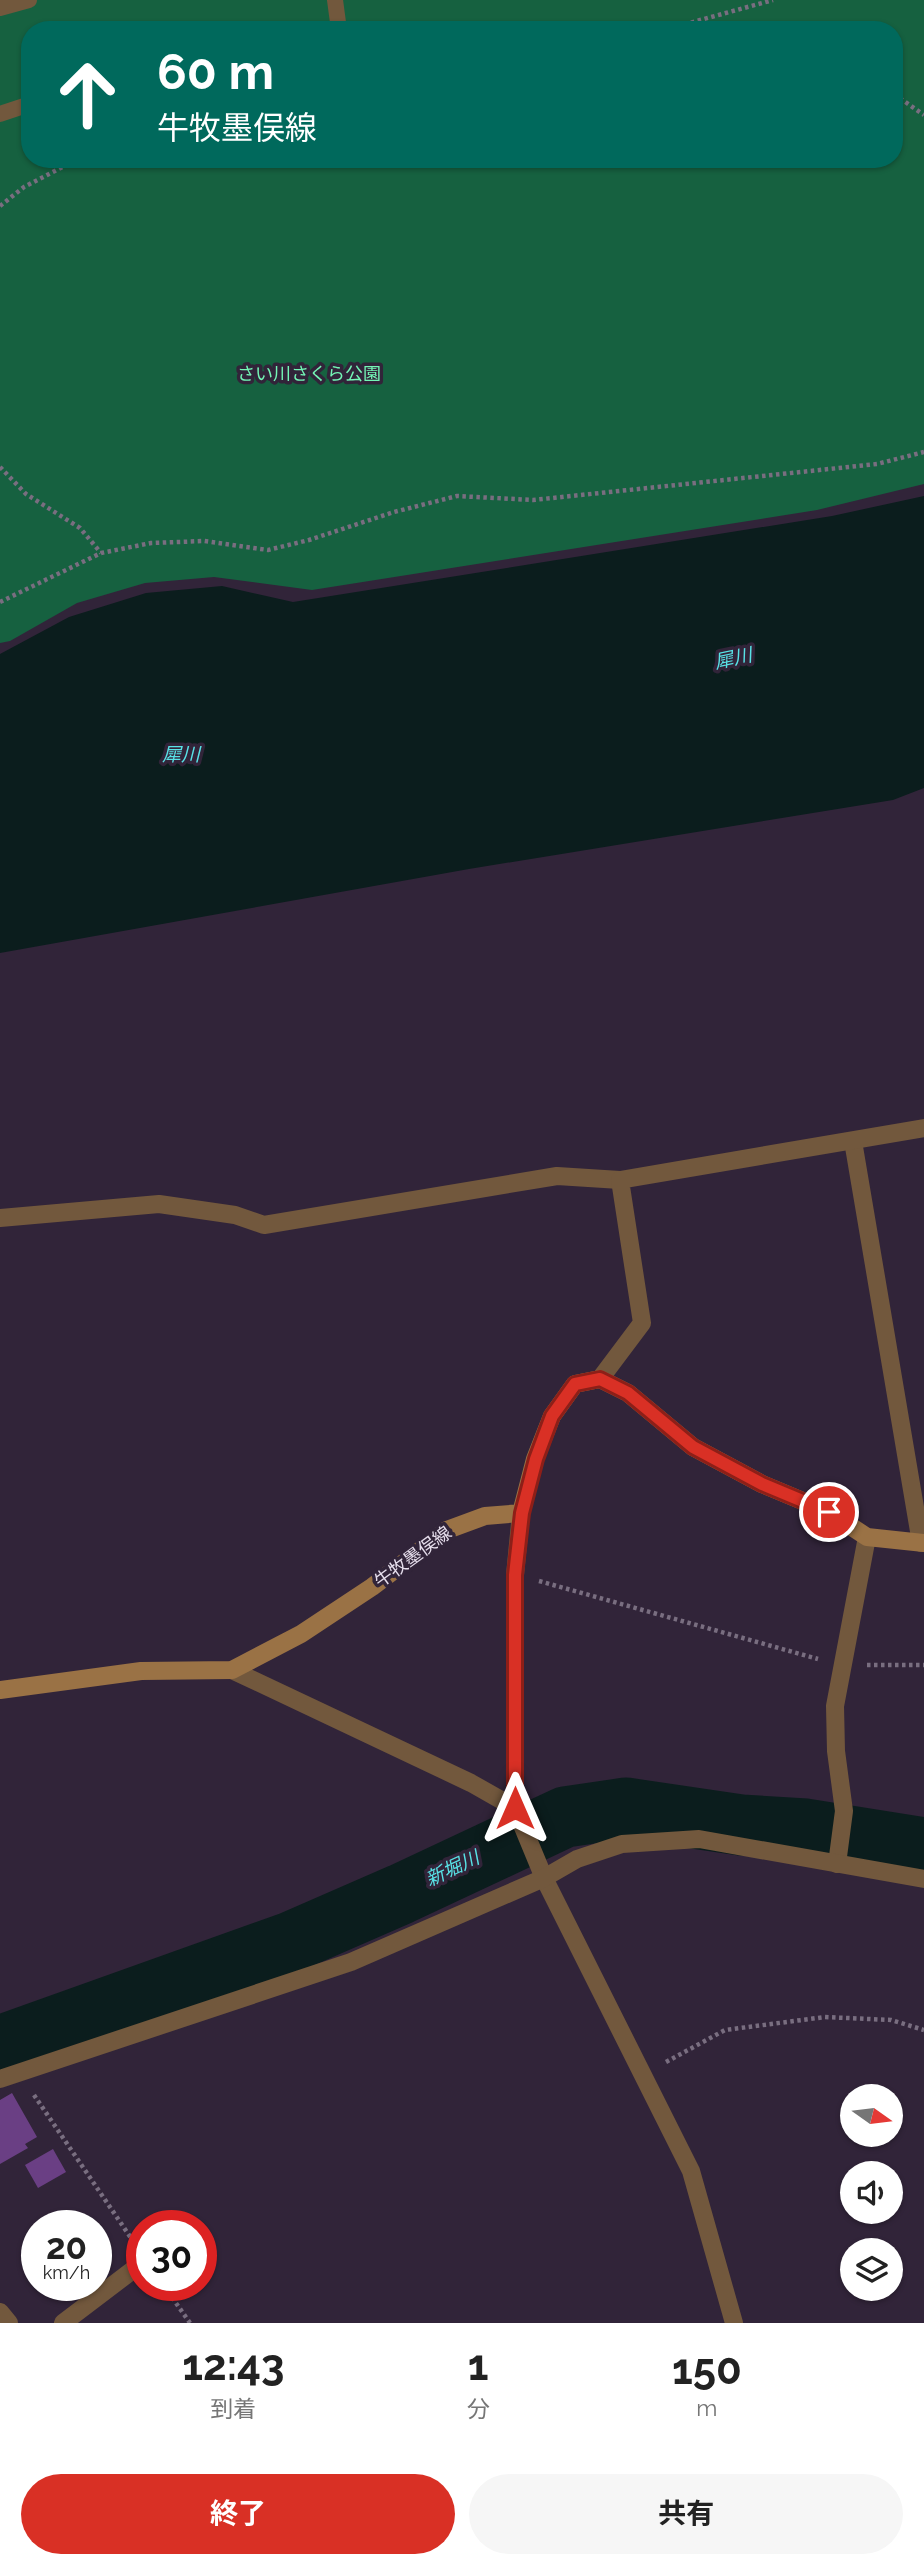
<!DOCTYPE html>
<html lang="ja">
<meta charset="utf-8">
<style>
:root{--surface:#fff;--page:#f6f6f6;--text:#222;--muted:#767676;--accent:#d93025}
body{margin:0;font-family:Raleway,"Noto Sans JP",sans-serif;background:var(--page);color:var(--text);height:100vh;display:flex;flex-direction:column;font-size:26px;white-space:nowrap}
*{box-sizing:border-box;margin:0}
p{font-size:23px;color:var(--muted)}
.icon{flex:none;width:38px;height:38px;fill:none;stroke:currentColor;stroke-width:2;stroke-linecap:round;stroke-linejoin:round}
.map{position:relative;height:2323px;overflow:hidden}
.details{display:flex;flex-direction:column;background:var(--surface);flex:1}
.details>*{flex:none}
.banner{position:absolute;left:21px;top:21px;width:882px;height:147px;border-radius:28px;box-shadow:0 2px 5px #0004;background:#00695c;color:#fff;overflow:hidden}
.needle{width:46px;rotate:104deg}
.fabs{position:absolute;left:840px;top:2084px;display:grid;gap:14px}
.fabs a{display:grid;place-items:center;width:63px;height:63px;border-radius:50%;background:var(--surface);box-shadow:0 2px 5px #0004;font-size:35px}
.speed{position:absolute;left:21px;top:2210px;display:flex;gap:14px;font-size:35px;font-weight:700;text-align:center}
.speed>*{display:grid;place-content:center;width:91px;height:91px;border-radius:50%;background:var(--surface);box-shadow:0 2px 5px #0004;line-height:1}
.speed small{font-size:18px;font-weight:400}
.speed .limit{border:10px solid #d22;background:#fff;color:#111}
.pin{position:absolute;display:grid;place-items:center;width:60px;height:60px;color:#fff;margin:-30px;border:4px solid #fff;border-radius:50%;box-shadow:0 2px 7px #0007}
.me{position:absolute;width:77px;margin:-38px;rotate:0deg;stroke-linejoin:round;filter:drop-shadow(0 0 5px #0008)}
.turn{display:flex;align-items:center;gap:24px;height:147px;padding:0 21px;font-size:32px}
.turn .icon{width:91px;height:91px;stroke-width:2.5}
.turn b{display:block;font-size:49px;line-height:60px}
.eta{display:flex;justify-content:space-evenly;align-items:center;height:119px;text-align:center}
.eta b{font-size:42px;font-weight:700;line-height:49px}
.button{display:flex;gap:14px;margin-top:auto;padding:14px 21px}
.button a{flex:1;height:80px;border-radius:42px;background:var(--accent);color:#fff;font-size:28px;font-weight:700;line-height:80px;text-align:center}
.button a+a{background:var(--page);color:var(--text)}
.map>svg:first-child{display:block}
.green{fill:#166140;fill-rule:evenodd}
.water{fill:#0b1d1d}
.lines{fill:none;stroke-linecap:round;stroke-linejoin:round}
.river{stroke:#0b1d1d;stroke-width:61}
.building{fill:#6a3f84}
.path{stroke:#796e80;stroke-width:4.5;stroke-dasharray:3.5 3.5;stroke-linecap:butt}
.lane{stroke:#72583d;stroke-width:16}
.street{stroke:#72583d;stroke-width:18}
.secondary{stroke:#9a7245;stroke-width:18}
.route-casing{stroke:#8d1f18;stroke-width:18}
.route{stroke:#d93025;stroke-width:12}
.labels{text-anchor:middle;stroke-width:7;stroke-linejoin:round;paint-order:stroke}
.park-label{font-size:18px;fill:#74f6b6;stroke:#312439}
.street-label{font-size:18px;fill:#e6deec;stroke:#312439}
.water-label{font-size:19px;font-style:italic;fill:#58e2e6;stroke:#312439}
</style>
<div class="map">
<svg width="924" height="2323" viewBox="0 0 924 2323">
<rect width="100%" height="100%" fill="#312439"/>
<!-- green -->
<path class="green" d="M0,0H924V484L817,510L312,590L214,577L145,583L77,603L10,641L0,643ZM30,30H894V159H30Z"/>
<!-- water -->
<path class="water" d="M924,496V788L893,800L469,869L0,953V654L69,617L146,593L222,586L293,602L832,516Z"/>
<g class="lines">
<!-- river -->
<path class="river" d="M0,2046L291,1942L401,1894L565,1817L626,1808L741,1825L806,1829L924,1848"/>
</g>
<!-- building -->
<g class="building">
<path d="M12,2093L37,2137L25,2144L28,2148L0,2164V2100Z"/>
<path d="M53,2149L66,2172L38,2188L25,2165Z"/>
</g>
<g class="lines">
<!-- path -->
<g class="path">
<path d="M664,30L773,0"/>
<path d="M894,94L924,115"/>
<path d="M0,206L24,187L78,159"/>
<path d="M0,467L26,494L80,528L101,553"/>
<path d="M0,602L101,553L151,543L204,541L268,550L309,540L394,512L457,496L533,500L877,464L924,452"/>
<path d="M539,1581L818,1659"/>
<path d="M867,1665H924"/>
<path d="M666,2062L725,2030L825,2017L891,2020L924,2030"/>
<path d="M34,2095L133,2241"/>
<path d="M164,2286L190,2323"/>
</g>
<!-- lane -->
<g class="lane">
<path d="M335,0L339,30"/>
<path d="M0,8L29,0"/>
<path d="M0,114L30,104"/>
</g>
<!-- street -->
<g class="street">
<path d="M853,1141L921,1543"/>
<path d="M0,1218L159,1204L235,1215L264,1225L557,1176L620,1180"/>
<path d="M600,1379L642,1323L620,1180L924,1128"/>
<path d="M521,1513L515,1575V1808L544,1878L691,2171L734,2323"/>
<path d="M232,1670L471,1783L515,1808"/>
<path d="M837,1864L844,1811L836,1751L835,1706L867,1537"/>
<path d="M0,2079L351,1962L544,1878L577,1859L622,1844L699,1839L924,1879"/>
<path d="M0,2312L9,2323"/>
<path d="M63,2323L142,2263"/>
</g>
<!-- secondary -->
<path class="secondary" d="M0,1690L141,1671L232,1670L301,1634L372,1587L447,1530L485,1516L521,1513L535,1459L552,1416L575,1384L600,1379L628,1393L693,1447L762,1484L829,1512L867,1537L924,1543"/>
</g>
<g class="lines">
<defs>
<path id="route" d="M515,1808V1575L522,1513L536,1459L552,1416L575,1384L600,1379L628,1393L693,1447L762,1484L829,1512"/>
</defs>
<!-- route casing -->
<use href="#route" class="route-casing"/>
<!-- route -->
<use href="#route" class="route"/>
</g>
<g class="labels">
<!-- park labels -->
<g class="park-label">
<text x="309" y="380">さい川さくら公園</text>
</g>
<!-- street labels -->
<g class="street-label">
<text transform="translate(413 1557) rotate(-36)" y="6">牛牧墨俣線</text>
</g>
<!-- water labels -->
<g class="water-label">
<text transform="translate(733 658) rotate(-12)" y="7">犀川</text>
<text x="181" y="761">犀川</text>
<text transform="translate(452 1868) rotate(-25)" y="7">新堀川</text>
</g>
</g>
</svg>
<div class="fabs">
<a><svg class="needle" viewBox="-14 -14 28 28"><path d="M0-13l5 13h-10z" fill="#e53935"/><path d="M0 13l5-13h-10z" fill="#767676"/></svg></a>
<a><svg class="icon" aria-label="sound" viewBox="0 0 24 24"><path d="M4 9h4l5-4v14l-5-4H4zM17 9q2 3 0 6"/></svg></a>
<a><svg class="icon" aria-label="layers" viewBox="0 0 24 24"><path d="M12 4l9 5-9 5-9-5zM3 14l9 5 9-5"/></svg></a>
</div>
<div class="speed"><div>20<small>km/h</small></div><div class="limit">30</div></div>
<div class="pin" style="left:829px;top:1512px;background:#d93025"><svg class="icon" aria-label="arrive" viewBox="0 0 24 24"><path d="M6 21V4h12l-3 4 3 4H6"/></svg></div>
<svg class="me" style="left:515px;top:1808px" viewBox="-20 -20 40 40"><path d="M0-17L14 15 0 8-14 15z" fill="#d93025" stroke="#fff" stroke-width="4"/></svg>
<div class="banner">
<div class="turn"><svg class="icon" aria-label="ahead" viewBox="0 0 24 24"><path d="M12 20V5M6 11l6-6 6 6"/></svg><div><b>60 m</b>牛牧墨俣線</div></div>
</div>
</div>
<section class="details">
<div class="eta">
<div><b>12:43</b><p>到着</p></div>
<div><b>1</b><p>分</p></div>
<div><b>150</b><p>m</p></div>
</div>
<div class="button"><a>終了</a><a>共有</a></div>
</section>
